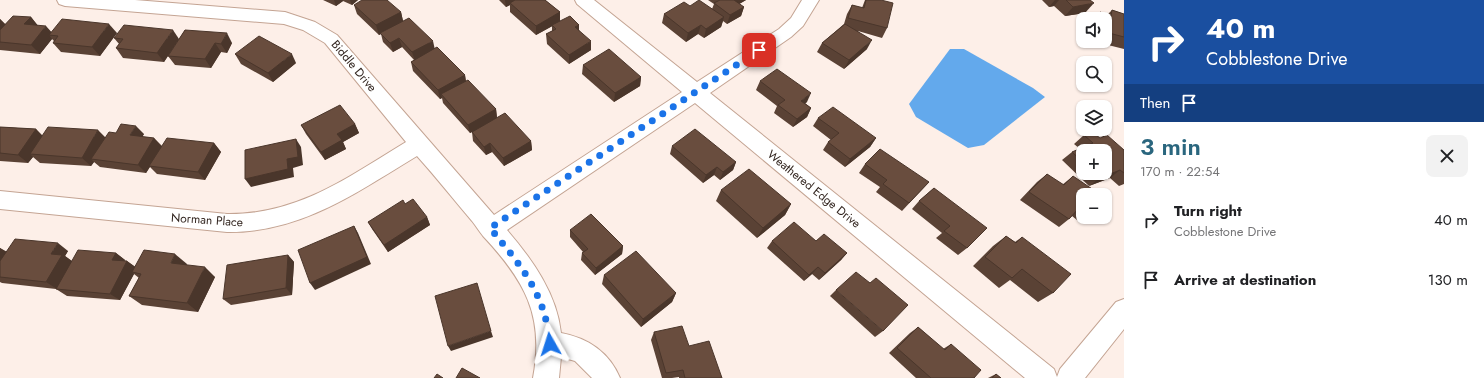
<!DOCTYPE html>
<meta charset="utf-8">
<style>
:root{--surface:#fff;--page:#f2f2f2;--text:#202124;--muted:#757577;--accent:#2a667e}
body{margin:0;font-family:Jost,sans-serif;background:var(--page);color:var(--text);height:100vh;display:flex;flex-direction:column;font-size:15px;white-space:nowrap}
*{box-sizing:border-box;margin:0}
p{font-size:13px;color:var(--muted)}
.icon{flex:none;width:22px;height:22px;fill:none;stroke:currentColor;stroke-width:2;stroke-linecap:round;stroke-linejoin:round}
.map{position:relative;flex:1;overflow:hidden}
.panel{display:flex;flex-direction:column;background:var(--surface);width:360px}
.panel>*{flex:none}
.banner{background:#1a4fa0;color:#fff;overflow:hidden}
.tools{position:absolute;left:1076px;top:12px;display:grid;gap:8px}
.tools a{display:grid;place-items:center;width:36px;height:36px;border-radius:8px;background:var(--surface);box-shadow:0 1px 3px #0004;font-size:20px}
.pin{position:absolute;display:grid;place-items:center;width:34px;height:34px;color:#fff;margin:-17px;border-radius:8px;box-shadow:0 2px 6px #0006}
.me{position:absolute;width:44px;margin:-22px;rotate:354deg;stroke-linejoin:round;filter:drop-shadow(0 0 3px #0008)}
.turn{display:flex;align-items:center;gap:14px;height:84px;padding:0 16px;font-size:18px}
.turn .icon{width:52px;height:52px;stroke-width:2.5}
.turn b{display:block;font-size:28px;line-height:34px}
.then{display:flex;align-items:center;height:38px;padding:0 16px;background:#0003;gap:8px;font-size:15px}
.round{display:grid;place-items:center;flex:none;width:42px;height:42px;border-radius:8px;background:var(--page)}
.head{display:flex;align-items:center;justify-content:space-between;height:68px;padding:0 16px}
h1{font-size:24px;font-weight:600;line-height:30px;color:var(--accent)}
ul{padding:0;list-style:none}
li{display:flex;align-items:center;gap:12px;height:60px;padding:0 16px}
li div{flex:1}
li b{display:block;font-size:15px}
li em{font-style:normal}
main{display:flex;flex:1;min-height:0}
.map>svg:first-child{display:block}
.water{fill:#63a9ec}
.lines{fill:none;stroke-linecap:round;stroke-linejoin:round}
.minor-casing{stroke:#c4a493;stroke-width:2}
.minor{fill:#fff;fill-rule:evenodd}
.wall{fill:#5a4235;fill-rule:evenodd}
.shaded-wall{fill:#4a362b}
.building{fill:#694d3e;stroke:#4a362b}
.route{stroke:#1a73e8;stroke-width:7;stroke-dasharray:0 12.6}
.labels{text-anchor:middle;stroke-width:4;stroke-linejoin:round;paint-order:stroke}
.street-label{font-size:12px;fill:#31241e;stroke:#fff}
</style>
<main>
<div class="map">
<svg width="1124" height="378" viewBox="0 0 1124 378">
<rect width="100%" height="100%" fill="#fdefe8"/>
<!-- water -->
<path class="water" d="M950,49H964L1033,88L1045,97L984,145L968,148L916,117L909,104Z"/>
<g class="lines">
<defs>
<path id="minor" d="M57,0H135L285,12L315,22L337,35L494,215L682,92L577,4L575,0H594L697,82L779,29L791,18L802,0H819L803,26L791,37L710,93L1054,369L1057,377L1060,369L1116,302L1124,299V329L1085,378H1025L695,103L507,230C532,259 557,294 561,333C588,338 609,352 620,378H592L575,361L561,357L559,378H533C545,315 524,280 483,236C479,231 476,226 472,221C454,200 436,177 417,156C357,192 301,233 227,232L0,209V191L227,214C298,215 348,177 406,142L325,43L303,30L284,24L65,6L59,4Z"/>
</defs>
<!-- minor casing -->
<use href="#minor" class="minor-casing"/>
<!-- minor -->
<use href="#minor" class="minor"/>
</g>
<!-- wall -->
<g class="wall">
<path d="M323,0H358L352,5L343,1L336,6Z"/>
<path d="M499,0H545L560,12V21L579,25V30L591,50L569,64L547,44L546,34L552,31V26L536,35L510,12V5L506,7Z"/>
<path d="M708,0H746L739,4L744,7L741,16L727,24L723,21L721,27L704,38L698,34L686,42L662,23L664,14L690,6L712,9L714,4Z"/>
<path d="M865,0H881L887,28L882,38L858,31L867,49L844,69L817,52L822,43L844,24L847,14L852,5L862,8Z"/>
<path d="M1042,0H1090L1085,13L1065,16L1054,6L1049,7Z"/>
<path d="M354,5L401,12L403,21L465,75L466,81L496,109L497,118L531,141L532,150L504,166L492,152L486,155L473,141L472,132L470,133L443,103L442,98L440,99L413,71L411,62L414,60L402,47L393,52L383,42L381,34L379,35L357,14Z"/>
<path d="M1112,10L1124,14V49L1100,43V41H1105V19H1093L1100,12L1107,15Z"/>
<path d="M31,17L38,26L51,32L117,33L100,56L61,52L53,43L54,41L52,39L40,54L0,50V19L5,24Z"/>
<path d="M185,30L232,43L227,53L221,52L211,68L175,65L168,56Z"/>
<path d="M114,38L179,39L164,62L123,58L116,48L119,44Z"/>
<path d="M235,54L296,63L273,82L241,64Z"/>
<path d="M583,65L641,77L640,86L614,102L582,74Z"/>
<path d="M760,81L807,102L805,103L811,108L807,117L793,127L774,113L777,106L756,90Z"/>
<path d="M818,118L876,138L870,147L845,167L823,150L828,142L831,140L813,126Z"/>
<path d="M355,124L359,133L343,142L346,149L325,160L306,134L301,125Z"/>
<path d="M0,127L36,129L42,136L106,137L144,134L142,137L154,138L162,146L214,143L221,152L205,180L157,174L150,167L146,173L100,167L94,162L91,166L40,163L33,157L28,163L0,161Z"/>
<path d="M1084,135L1100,138L1124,150V184L1119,186L1110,178L1089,186L1062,160L1072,152L1080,149L1074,144ZM1083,151L1105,173H1083Z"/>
<path d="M672,146L736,162L733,170L720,180L714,175L703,183L670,154Z"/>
<path d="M865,164L929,182L902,211L876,192L880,187L859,173Z"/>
<path d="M1047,174L1062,185L1073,176L1083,195V216L1077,220L1072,216L1069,219L1059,227L1020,200L1037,182Z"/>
<path d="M934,188L967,248L958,255L936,238L942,233L912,209L919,201Z"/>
<path d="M721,190L791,204L785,215L757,238L716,201Z"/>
<path d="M405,204L427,217L430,225L388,252L372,229L368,222Z"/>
<path d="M570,230L623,246L622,254L595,275L581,260L582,253L583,252L570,237Z"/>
<path d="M1006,236L1015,242L1022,237L1053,293L1038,302L1010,280L999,288L973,266L993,246Z"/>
<path d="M772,241H816L847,253L841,260L819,280L812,274L804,281L767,248Z"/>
<path d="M0,248L6,252L68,251L65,256L72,261L116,253L125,260L124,261H127L135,267L187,264L186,265L215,277L198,312L142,305L129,296L139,278L134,274L120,300L67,296L56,289L2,283L0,282Z"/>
<path d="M288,255L294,262L292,295L231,305L223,299Z"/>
<path d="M604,275L676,293L672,302L641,327L602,284Z"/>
<path d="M836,290L883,331L875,337L830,296Z"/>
<path d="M918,327L943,349L951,344L974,378H916L889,353L910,333Z"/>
<path d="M654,332L689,346L722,378H679V377L672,378H662L651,340Z"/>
<path d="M996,374L1001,378H988Z"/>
</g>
<!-- shaded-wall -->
<g class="shaded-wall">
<path d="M334,0H343V1L336,6Z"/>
<path d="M350,0H358L352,5Z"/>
<path d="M505,0H519L510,3V5L506,7Z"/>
<path d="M733,0H746L731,9Z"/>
<path d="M1055,0H1059L1054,6L1049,7Z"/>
<path d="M1094,3L1085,13L1065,16L1073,7Z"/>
<path d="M744,7L741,16L727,24L730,15Z"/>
<path d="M401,12L403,21L380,33L381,34L379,35L376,25Z"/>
<path d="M560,12V22L536,35V26Z"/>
<path d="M31,17L39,27L24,24Z"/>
<path d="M724,17L721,27L704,38L706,29Z"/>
<path d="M0,19L7,26L0,33Z"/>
<path d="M109,24L117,33L100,56L92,47Z"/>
<path d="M579,25V34L575,27Z"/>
<path d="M701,25L698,34L686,42L688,33Z"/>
<path d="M46,26L55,36L49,35L52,39L40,54L31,45Z"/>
<path d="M173,30L179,39L164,62L157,53Z"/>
<path d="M227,33L232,43L227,53L221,44Z"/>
<path d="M399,38L402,47L393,52L390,43Z"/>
<path d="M872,40L867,49L844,69L849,60Z"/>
<path d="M433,41L435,50L415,61L412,52Z"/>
<path d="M591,41V50L569,64V55Z"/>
<path d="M215,43L221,52L211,68L205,59Z"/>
<path d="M292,54L296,63L273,82L268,73Z"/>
<path d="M465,75L466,84L441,94L442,98L440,99L438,90Z"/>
<path d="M641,77L640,86L614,102L615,93Z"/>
<path d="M811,93L807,102L797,110L801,101Z"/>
<path d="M811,108L807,117L793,127L797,119Z"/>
<path d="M496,109L497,118L470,133L468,125Z"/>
<path d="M355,124L359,133L343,142L346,149L325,160L321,152L337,134Z"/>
<path d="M136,126L144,134L138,144L130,135Z"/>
<path d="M36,129L45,138L30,154L33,157L28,163L18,155Z"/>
<path d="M98,130L107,139L91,159L94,162L91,166L82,158Z"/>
<path d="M154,138L162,147L146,173L138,165Z"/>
<path d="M876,138L870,147L845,167L850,159Z"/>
<path d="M296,139L301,147L303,165L293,168L294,177L251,187L245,179L287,159Z"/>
<path d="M531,141L532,150L504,166L503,158Z"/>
<path d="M214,143L221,152L205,180L198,172Z"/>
<path d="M490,143L492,152L486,155L484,147Z"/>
<path d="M736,162L733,170L720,180L723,172Z"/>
<path d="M717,167L714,175L703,183L706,175Z"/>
<path d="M1120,170L1110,178L1089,186L1100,178Z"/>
<path d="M791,204L785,215L757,238L763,228Z"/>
<path d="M427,217L430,225L388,252L384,245Z"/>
<path d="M354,226L358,233L371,264L315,290L310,283Z"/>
<path d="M58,243L68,251L65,256L73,262L57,289L46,282L51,254Z"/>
<path d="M623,246L622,254L595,275L596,268Z"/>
<path d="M0,248L9,253L0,267Z"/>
<path d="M116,253L125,260L121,267L112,260Z"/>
<path d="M847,253L841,260L819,280L825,273Z"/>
<path d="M175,254L187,264L182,272L171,263Z"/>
<path d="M288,255L294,262L292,295L286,288Z"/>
<path d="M127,261L137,268L132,272L134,274L120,300L110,294Z"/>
<path d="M205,267L215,277L198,312L187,303Z"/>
<path d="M818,267L812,274L804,281L809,275Z"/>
<path d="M676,293L672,302L641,327L643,319Z"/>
<path d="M491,331L493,337L451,351L448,346Z"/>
</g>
<!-- building -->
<g class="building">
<path d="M362,0H387L401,12L376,25L354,5Z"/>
<path d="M515,0H545L560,12L536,26L510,3Z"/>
<path d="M699,0L724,17L706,29L701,25L688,33L664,14L684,2L690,6Z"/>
<path d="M720,0H734L744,7L730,15L714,3Z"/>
<path d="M866,0H881L893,3L887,28L848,18L852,5L864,8Z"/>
<path d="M1066,0H1090L1094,3L1073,7Z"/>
<path d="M1112,10L1124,14V37L1109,33L1108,23L1105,22V19H1098L1100,12L1111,16Z"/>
<path d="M13,16L31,17L24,24L46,26L31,45L0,42V30Z"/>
<path d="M570,16L579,25L575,27L591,41L569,55L546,34L556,29L552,25Z"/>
<path d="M409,18L433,41L412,52L399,38L390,43L380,33Z"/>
<path d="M62,19L109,24L92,47L53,43L58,36L49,35Z"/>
<path d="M845,24L872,40L849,60L822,43Z"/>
<path d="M124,25L173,30L157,53L116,48L123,39L114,38Z"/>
<path d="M185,30L227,33L221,44L215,43L205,59L168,56Z"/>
<path d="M259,36L292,54L268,73L235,54Z"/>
<path d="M437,47L465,75L438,90L411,62Z"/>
<path d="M609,49L641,77L615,93L583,65Z"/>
<path d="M777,69L811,93L801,101L811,108L797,119L778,105L785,100L760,81Z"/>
<path d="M468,80L496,109L468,125L441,94Z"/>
<path d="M340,105L355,124L337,134L342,140L321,152L301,125Z"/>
<path d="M833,107L876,138L850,159L828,142L839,133L818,118Z"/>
<path d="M505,113L531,141L503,158L490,143L484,147L472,132Z"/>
<path d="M121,124L136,126L130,135L154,138L138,165L91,159L109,132L116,133Z"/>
<path d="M0,127L36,129L18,155L0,153Z"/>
<path d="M48,127L98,130L82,158L30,154Z"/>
<path d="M695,129L736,162L723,172L717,167L706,175L672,146Z"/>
<path d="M1092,132L1100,138L1107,135L1124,150V173L1120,170L1100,178L1094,173H1105V151H1083V162L1072,152L1093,143L1084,135Z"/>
<path d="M167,138L214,143L198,172L149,166Z"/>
<path d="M296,139L298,157L287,159L288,169L245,179V150Z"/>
<path d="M880,149L929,182L909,203L883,184L887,180L865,164Z"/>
<path d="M749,169L791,204L763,228L721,190Z"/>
<path d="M1047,174L1064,185L1073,176L1101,195H1083V209L1080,207L1069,219L1029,192Z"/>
<path d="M934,188L987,228L967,248L944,231L950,226L919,201Z"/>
<path d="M413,199L427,217L384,245L368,222L403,200L405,204Z"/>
<path d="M591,214L623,246L596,268L582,253L588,249L570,230Z"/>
<path d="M794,222L816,241L824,234L847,253L825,273L818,267L809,275L772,241Z"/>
<path d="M354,226L367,257L310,283L298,250Z"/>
<path d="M1006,236L1016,243L1022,237L1071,274L1053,293L1022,269L1012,278L985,257Z"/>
<path d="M15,239L58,243L51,254L62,255L46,282L0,277V261Z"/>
<path d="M78,250L116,253L112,260L127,261L110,294L56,289Z"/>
<path d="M144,250L175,254L171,263L205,267L187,303L129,296L141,274L132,272Z"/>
<path d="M636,251L676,293L643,319L604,275Z"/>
<path d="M288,255L286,288L223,299L227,265Z"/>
<path d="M856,272L870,283L876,278L908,305L883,331L836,290Z"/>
<path d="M477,283L491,331L448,346L435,296Z"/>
<path d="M682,326L689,346L709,341L722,378H685L683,370L666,373L654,332Z"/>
<path d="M918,327L945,350L951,344L981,370L974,378H931L897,348Z"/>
<path d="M462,368L480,378H456Z"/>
<path d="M437,374L443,378H434Z"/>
<path d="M996,374L1001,378H992Z"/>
</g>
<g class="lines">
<!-- route -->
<path class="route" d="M550,344C545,293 522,267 490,228L759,50"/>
</g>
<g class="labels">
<!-- street labels -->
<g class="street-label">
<text transform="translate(354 66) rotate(50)" y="4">Biddle Drive</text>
<text transform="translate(814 189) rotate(39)" y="4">Weathered Edge Drive</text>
<text transform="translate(207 220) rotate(4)" y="4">Norman Place</text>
</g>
</g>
</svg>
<div class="tools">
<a><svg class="icon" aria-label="sound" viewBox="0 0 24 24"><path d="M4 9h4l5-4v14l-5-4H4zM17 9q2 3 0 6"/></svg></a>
<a><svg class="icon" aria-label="search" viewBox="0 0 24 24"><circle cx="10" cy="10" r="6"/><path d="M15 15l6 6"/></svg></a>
<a><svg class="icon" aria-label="layers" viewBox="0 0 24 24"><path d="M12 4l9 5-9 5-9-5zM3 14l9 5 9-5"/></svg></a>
<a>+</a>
<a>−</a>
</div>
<div class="pin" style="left:759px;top:50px;background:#d93025"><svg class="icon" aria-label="arrive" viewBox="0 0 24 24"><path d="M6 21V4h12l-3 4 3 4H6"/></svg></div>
<svg class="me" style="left:550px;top:344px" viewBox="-20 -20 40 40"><path d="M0-17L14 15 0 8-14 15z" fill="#1a73e8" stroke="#fff" stroke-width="4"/></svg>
</div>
<section class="panel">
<div class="banner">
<div class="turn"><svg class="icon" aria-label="right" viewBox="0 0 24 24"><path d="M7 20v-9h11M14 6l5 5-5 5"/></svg><div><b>40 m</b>Cobblestone Drive</div></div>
<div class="then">Then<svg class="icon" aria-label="arrive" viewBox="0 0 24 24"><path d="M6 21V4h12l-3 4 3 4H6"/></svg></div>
</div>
<div class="head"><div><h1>3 min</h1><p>170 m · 22:54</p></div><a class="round"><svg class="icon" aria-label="close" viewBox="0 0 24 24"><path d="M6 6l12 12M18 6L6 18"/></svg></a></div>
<ul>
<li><svg class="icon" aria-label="right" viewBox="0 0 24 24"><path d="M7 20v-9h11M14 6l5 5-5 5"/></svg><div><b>Turn right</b><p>Cobblestone Drive</p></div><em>40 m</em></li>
<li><svg class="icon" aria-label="arrive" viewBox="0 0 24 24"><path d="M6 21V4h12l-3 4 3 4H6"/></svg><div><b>Arrive at destination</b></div><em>130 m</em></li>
</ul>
</section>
</main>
